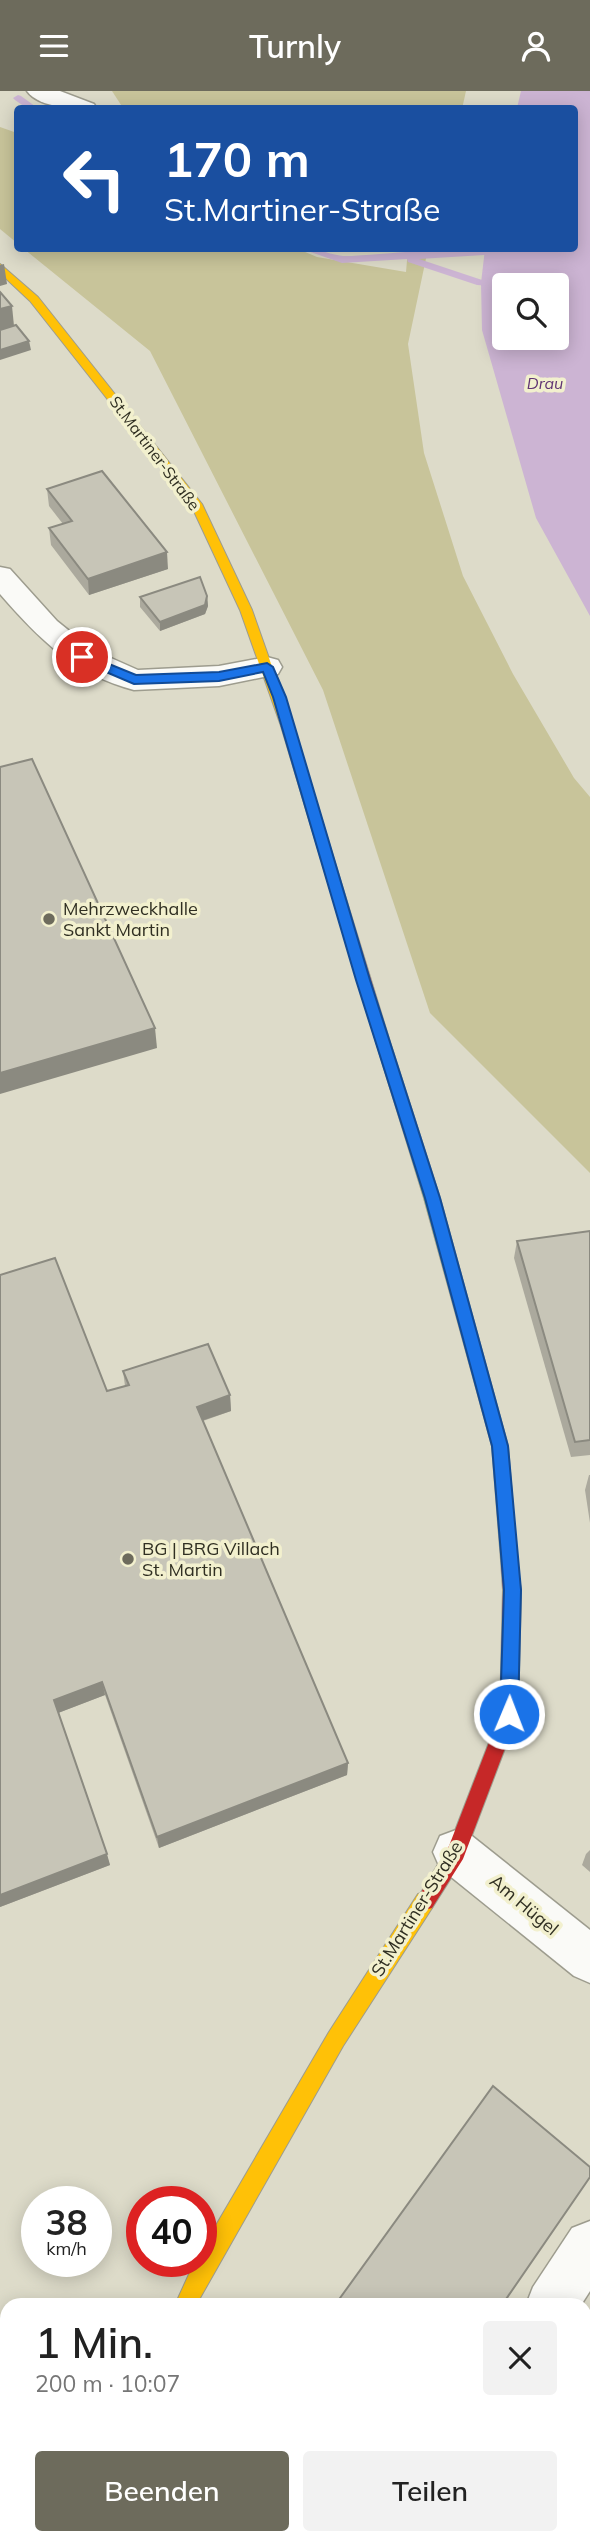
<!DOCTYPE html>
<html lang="de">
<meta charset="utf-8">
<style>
:root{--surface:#fff;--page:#f2f2f2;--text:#222;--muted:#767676;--accent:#6d6b5c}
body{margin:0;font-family:Mulish,sans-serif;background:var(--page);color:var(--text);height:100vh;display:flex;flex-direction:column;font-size:26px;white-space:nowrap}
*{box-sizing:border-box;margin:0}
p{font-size:23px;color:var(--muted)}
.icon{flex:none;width:38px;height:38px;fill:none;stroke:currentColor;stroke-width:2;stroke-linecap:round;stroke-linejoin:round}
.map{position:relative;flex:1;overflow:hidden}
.details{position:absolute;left:0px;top:2207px;width:592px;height:247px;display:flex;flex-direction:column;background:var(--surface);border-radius:21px 21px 0 0;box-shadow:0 4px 18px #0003}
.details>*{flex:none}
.hud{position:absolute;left:14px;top:14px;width:564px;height:147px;border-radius:7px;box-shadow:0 4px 18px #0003;background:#1a4fa0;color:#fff;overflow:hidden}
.fabs{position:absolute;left:492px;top:182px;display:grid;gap:14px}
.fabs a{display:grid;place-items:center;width:77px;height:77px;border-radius:7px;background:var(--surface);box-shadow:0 4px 18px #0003;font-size:35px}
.speed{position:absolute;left:21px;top:2095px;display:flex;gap:14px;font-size:35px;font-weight:700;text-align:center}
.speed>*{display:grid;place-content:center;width:91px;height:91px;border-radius:50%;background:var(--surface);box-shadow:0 4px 18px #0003;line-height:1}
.speed small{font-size:18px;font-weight:400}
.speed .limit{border:10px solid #d22;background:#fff;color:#111}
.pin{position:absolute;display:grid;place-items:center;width:60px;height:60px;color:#fff;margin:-30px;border:4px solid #fff;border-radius:50%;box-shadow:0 2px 7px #0007}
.me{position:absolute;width:77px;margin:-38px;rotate:1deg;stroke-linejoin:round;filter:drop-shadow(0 0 5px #0008)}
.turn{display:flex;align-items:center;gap:24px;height:147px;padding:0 35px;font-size:32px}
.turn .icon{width:91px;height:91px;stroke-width:2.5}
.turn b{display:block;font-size:49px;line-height:60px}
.round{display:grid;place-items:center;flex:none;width:74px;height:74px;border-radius:7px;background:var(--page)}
.head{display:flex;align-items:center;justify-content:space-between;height:119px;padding:0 35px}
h1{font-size:42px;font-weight:600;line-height:52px}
.button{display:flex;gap:14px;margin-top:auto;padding:14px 35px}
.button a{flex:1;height:80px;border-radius:7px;background:var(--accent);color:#fff;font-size:28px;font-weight:600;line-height:80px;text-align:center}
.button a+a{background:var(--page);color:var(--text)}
header{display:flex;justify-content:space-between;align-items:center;height:91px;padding:0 35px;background:var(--accent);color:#fff;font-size:32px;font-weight:600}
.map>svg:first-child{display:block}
.forest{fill:#c8c49a}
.water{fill:#ccb4d3;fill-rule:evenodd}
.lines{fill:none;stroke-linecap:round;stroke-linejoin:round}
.stream{fill:#ccb4d3;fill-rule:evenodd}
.street-casing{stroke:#9d9c8e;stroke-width:3}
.fast-casing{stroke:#9d9c8e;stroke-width:2}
.slow-casing{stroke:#9d9c8e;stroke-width:2}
.jam-casing{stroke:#9d9c8e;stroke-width:2}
.street{fill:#fafaf7;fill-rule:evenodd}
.fast{fill:#4caf50;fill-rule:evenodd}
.slow{fill:#ffc107;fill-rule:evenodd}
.jam{fill:#c62828;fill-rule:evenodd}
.wall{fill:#aba99d}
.shaded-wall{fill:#8b8a80}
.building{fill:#c7c5b7;stroke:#8b8a80;stroke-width:2}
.route{fill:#1a73e8;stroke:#114b97;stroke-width:2}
.poi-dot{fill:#6d6b5c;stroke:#f2f0ce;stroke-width:2.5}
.labels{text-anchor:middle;stroke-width:7;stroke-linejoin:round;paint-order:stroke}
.far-water-label{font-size:16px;font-style:italic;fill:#603473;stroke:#f2f0ce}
.far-street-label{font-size:16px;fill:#302f22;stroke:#f2f0ce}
.poi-label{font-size:18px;fill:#302f22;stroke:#f2f0ce;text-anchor:start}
.street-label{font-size:18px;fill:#302f22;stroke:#f2f0ce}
</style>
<header><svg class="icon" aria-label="menu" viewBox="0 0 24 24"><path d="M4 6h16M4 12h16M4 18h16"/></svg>Turnly<svg class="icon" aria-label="person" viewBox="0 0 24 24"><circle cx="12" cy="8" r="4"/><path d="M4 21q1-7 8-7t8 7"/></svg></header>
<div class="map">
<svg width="590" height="2453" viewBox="0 0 590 2453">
<rect width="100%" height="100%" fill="#dddbc9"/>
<!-- forest -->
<g class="forest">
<path d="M112,0H466L462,18L123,17Z"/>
<path d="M0,36L17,42V152L0,138Z"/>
<path d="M24,158H298L317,166L406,181L408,158H428L408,253L424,362L463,485L513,583L574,687L590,706V1082L430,922L323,599L150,260Z"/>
</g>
<!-- water -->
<path class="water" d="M521,0H590V525L536,427L482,239L481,192L485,158H574V18L517,17ZM504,194H556V247H504Z"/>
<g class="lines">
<!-- stream -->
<g class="stream">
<path d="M18,4L21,5L39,18H28L15,9L13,7Z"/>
<path d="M302,158C318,156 333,166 349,165C382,164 487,150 510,166L505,169L484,164L419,168L482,189L515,191L520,194H504V196L477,194L408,171L407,168L342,172Z"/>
</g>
<defs>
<g id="street">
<path d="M27,0H60L94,13L97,18C78,18 40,18 27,0Z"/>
<path d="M0,476L10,478L57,530L93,559L138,579L219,575L267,566L278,569L282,576L278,583L219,595L134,599C74,583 40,549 0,503Z"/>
<path d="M456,1739L472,1745L590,1839V1892L574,1885L440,1777L433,1761L440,1745Z"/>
<path d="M590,2130V2200L581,2214H526L533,2196L572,2137Z"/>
<path d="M0,2408L7,2411V2446H32L29,2453H0Z"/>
<path d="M92,2446H146L145,2453H91Z"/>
<path d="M499,2446H557L560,2453H502Z"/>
</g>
<path id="fast" d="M383,945L390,951L440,1107L508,1355L517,1469L515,1474L509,1477L503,1474L501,1469L492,1355L424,1107L376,951Z"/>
<g id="slow">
<path d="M0,173L38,206L202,413L252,519L293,635L291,638L287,639L281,635L240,519L191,414L30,210L0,182Z"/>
<path d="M425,1801L432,1803L434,1810L432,1817L343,1955L196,2214H175L195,2170H201V2160L329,1941L418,1803Z"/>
</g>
<g id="jam">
<path d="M287,631L293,635L390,951L383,957L376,951L281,635Z"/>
<path d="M509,1461L515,1464L521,1499L518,1623L463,1768L432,1817L425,1819L418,1817L416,1810L449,1755L500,1623L503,1499L501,1469L503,1464Z"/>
</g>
</defs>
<!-- street casing -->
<use href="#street" class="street-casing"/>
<!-- fast casing -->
<use href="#fast" class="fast-casing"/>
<!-- slow casing -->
<use href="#slow" class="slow-casing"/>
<!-- jam casing -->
<use href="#jam" class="jam-casing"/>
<!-- street -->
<use href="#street" class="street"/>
<!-- fast -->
<use href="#fast" class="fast"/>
<!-- slow -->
<use href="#slow" class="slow"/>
<!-- jam -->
<use href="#jam" class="jam"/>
</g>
<!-- wall -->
<g class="wall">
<path d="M47,398L168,478L89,504L51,454L49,437L63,433L49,415Z"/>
<path d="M207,505L208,515L205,523L160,540L140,516V506Z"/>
<path d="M590,1140V1364L571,1366L514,1167L517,1150Z"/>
<path d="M0,1184L107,1300L125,1295L123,1280L230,1304L231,1320L203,1330L348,1672L347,1684L159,1757L105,1604L58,1622L110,1774L0,1816Z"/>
<path d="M589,1384H590V1432L585,1399Z"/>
<path d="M590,1759V1781L582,1774L586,1763Z"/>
<path d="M584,2347L590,2352V2442L584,2437Z"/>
</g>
<!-- shaded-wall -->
<g class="shaded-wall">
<path d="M4,173L7,193L0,195V174Z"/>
<path d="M12,215L14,235L0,240V218Z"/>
<path d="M29,250L31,259L0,269V259Z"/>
<path d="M167,461L168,478L89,504L88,488Z"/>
<path d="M207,505L208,515L205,523L160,540V531Z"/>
<path d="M155,937L157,957L0,1003V982Z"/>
<path d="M230,1304L231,1320L198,1331L197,1316Z"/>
<path d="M102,1591L105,1604L58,1622L54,1609Z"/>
<path d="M348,1672L347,1684L159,1757L157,1746Z"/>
<path d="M107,1763L110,1774L0,1816V1804Z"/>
</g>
<!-- building -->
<g class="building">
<path d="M0,201L12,215L0,218Z"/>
<path d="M16,234L29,250L0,259V239Z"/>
<path d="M102,380L167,461L88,488L49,437L72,430L47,398Z"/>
<path d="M200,486L207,505L205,514L160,531L140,506Z"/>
<path d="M32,668L155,937L0,982V676Z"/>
<path d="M590,1140V1349L575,1351L517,1150Z"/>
<path d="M55,1167L107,1300L129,1294L123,1280L208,1253L230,1304L197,1316L348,1672L157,1746L102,1591L54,1609L107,1763L0,1804V1184Z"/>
<path d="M493,1995L590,2076V2086L502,2214H335Z"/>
<path d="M584,2347L590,2352V2438L584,2433Z"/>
<path d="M294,2446H476L483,2453H301Z"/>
</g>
<!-- route -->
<path class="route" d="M82,562L136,584L219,581L267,572L273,576L286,606L370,889L440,1107L508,1355L521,1499L518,1623L516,1629L509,1632L503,1629L500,1623L504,1499L492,1355L425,1107L356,889L273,606L263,581L219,590L134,593L78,569V563Z"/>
<!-- markers -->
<g class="poi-dot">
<circle cx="49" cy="828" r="7"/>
<circle cx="128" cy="1468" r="7"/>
</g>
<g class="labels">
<!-- far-water labels -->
<g class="far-water-label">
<text x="545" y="298">Drau</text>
</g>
<!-- far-street labels -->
<g class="far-street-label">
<text transform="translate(155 362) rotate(53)" y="6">St.Martiner-Straße</text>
</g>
<!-- poi labels -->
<g class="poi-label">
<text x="63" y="824">Mehrzweckhalle<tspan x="63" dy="21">Sankt Martin</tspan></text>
<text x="142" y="1464">BG | BRG Villach<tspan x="142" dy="21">St. Martin</tspan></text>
</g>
<!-- street labels -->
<g class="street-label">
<text transform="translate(524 1814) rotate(40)" y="6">Am Hügel</text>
<text transform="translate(417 1818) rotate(-58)" y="6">St.Martiner-Straße</text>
</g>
</g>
</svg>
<div class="fabs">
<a><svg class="icon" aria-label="search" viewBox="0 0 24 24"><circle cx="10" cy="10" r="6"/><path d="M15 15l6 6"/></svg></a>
</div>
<div class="speed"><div>38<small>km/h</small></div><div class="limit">40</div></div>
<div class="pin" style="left:82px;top:566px;background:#d93025"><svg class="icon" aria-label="arrive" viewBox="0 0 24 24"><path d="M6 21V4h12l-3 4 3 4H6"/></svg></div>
<svg class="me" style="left:509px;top:1623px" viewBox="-20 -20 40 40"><circle r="17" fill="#1a73e8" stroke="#fff" stroke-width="3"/><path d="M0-11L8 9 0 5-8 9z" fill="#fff"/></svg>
<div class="hud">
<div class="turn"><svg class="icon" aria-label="left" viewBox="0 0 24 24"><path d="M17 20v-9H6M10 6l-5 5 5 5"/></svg><div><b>170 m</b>St.Martiner-Straße</div></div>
</div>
<section class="details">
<div class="head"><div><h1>1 Min.</h1><p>200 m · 10:07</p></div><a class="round"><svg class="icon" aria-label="close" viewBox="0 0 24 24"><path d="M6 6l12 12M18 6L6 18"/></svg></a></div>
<div class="button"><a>Beenden</a><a>Teilen</a></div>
</section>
</div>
